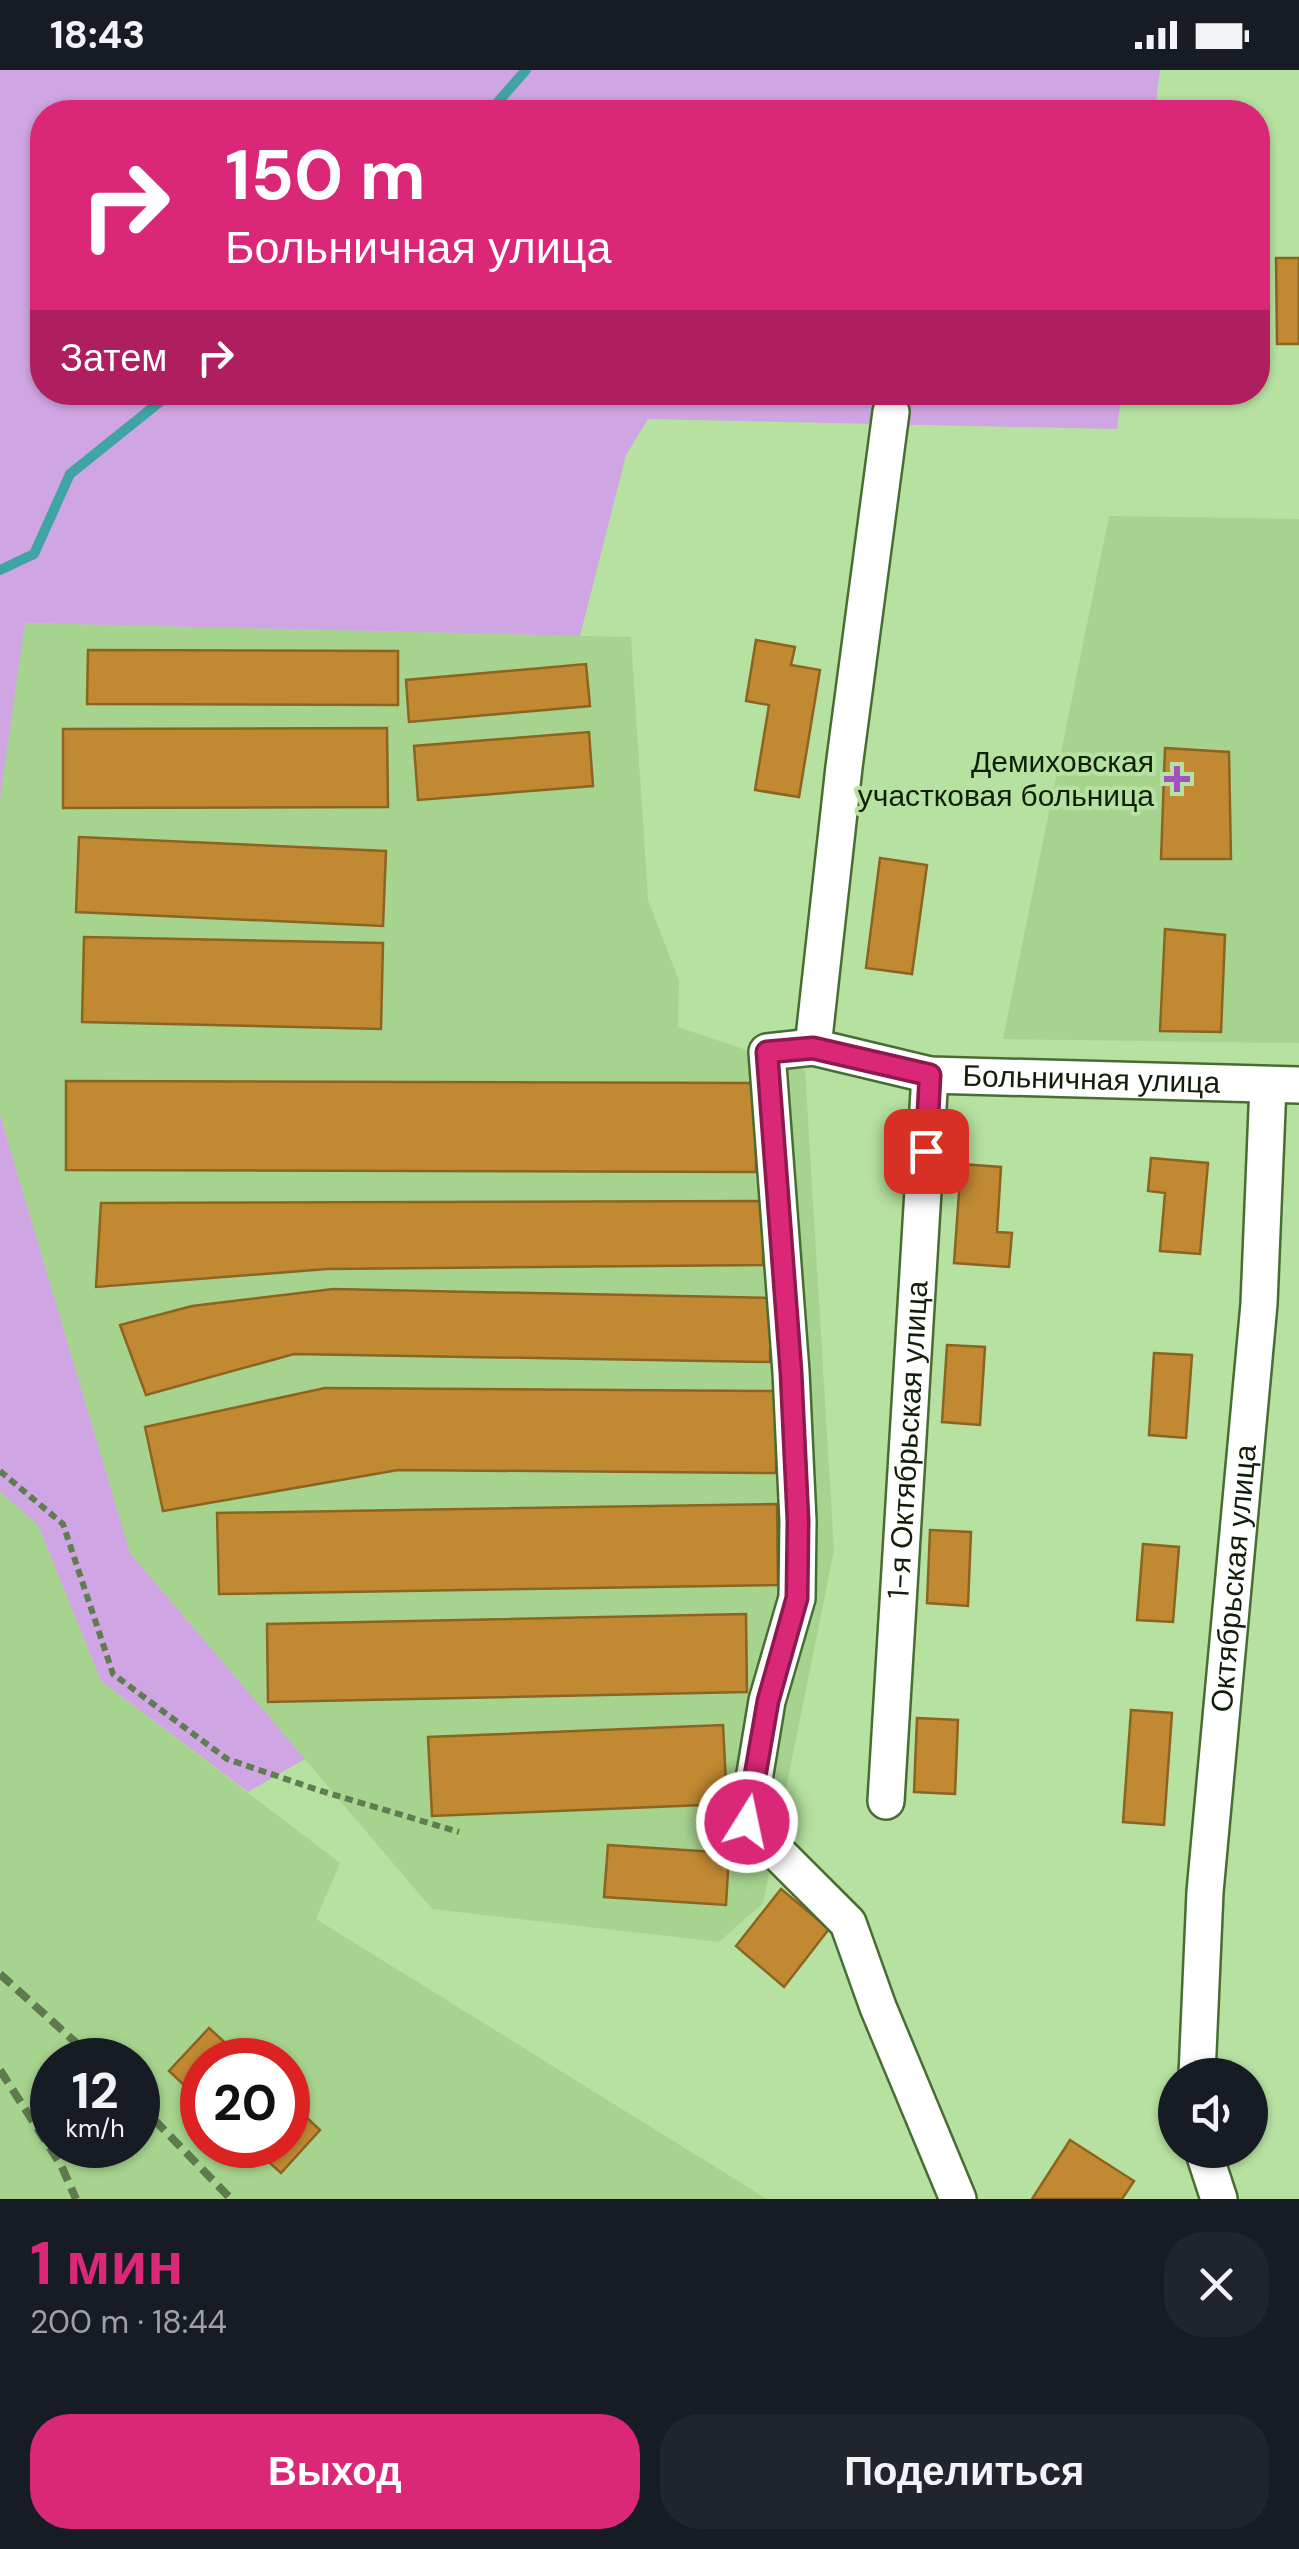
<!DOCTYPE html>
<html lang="ru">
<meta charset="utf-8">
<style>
:root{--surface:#171b24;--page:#20242c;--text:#f1f3f6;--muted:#9ea1a6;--accent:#db2777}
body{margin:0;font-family:"DM Sans",sans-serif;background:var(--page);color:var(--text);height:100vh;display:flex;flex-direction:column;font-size:38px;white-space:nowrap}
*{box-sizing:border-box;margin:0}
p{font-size:32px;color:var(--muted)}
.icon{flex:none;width:55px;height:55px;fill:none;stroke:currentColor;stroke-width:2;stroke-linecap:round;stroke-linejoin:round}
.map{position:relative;height:2129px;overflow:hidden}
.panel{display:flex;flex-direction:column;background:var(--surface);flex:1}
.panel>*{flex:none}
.banner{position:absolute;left:30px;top:30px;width:1240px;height:305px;border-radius:40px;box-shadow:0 2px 8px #0004;background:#db2777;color:#fff;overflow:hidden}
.fabs{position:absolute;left:1158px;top:1988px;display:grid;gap:20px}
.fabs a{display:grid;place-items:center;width:110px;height:110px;border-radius:50%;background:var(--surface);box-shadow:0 2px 8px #0004;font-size:50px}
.speed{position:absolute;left:30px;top:1968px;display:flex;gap:20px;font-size:50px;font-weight:700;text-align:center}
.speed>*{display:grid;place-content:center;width:130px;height:130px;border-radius:50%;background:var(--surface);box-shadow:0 2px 8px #0004;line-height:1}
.speed small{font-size:25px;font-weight:400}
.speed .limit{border:15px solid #d22;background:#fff;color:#111}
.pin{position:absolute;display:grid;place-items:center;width:85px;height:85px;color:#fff;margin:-42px;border-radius:20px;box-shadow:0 5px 15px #0006}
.me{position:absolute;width:110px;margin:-55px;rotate:10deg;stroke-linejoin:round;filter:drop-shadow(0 0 8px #0008)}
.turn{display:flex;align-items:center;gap:35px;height:210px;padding:0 30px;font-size:45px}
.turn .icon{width:130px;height:130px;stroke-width:2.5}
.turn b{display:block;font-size:70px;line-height:85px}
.then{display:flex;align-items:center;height:95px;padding:0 30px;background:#0003;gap:20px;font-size:38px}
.round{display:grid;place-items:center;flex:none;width:105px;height:105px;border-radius:40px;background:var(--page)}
.overview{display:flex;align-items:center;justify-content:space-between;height:170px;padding:0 30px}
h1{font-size:60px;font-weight:800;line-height:75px;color:var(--accent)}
.cta{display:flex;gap:20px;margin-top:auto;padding:20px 30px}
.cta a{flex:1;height:115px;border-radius:40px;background:var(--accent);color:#fff;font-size:40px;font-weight:800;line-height:115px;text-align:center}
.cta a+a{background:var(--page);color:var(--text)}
.status{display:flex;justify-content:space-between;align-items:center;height:70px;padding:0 50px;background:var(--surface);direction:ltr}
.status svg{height:28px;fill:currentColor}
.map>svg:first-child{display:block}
.built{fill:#a6d38e;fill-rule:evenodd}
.green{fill:#d0a5e3}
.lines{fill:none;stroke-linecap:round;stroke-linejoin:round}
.stream{stroke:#41a4a4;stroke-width:10}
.building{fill:#c18a32;stroke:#8d6320;stroke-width:2.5}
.minor-casing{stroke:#486d32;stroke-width:40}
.path{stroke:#607d51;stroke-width:6;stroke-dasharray:8 5;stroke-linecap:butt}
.minor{stroke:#fff;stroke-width:35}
.rail{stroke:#5e7a4e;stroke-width:8;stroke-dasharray:15 8;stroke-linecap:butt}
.route-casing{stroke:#8e194d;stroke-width:25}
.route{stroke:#db2777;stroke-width:18}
.poi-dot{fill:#a151c1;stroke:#b6e1a0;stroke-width:4}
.labels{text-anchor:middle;stroke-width:8;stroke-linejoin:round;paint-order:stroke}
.poi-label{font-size:30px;fill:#101f07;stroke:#b6e1a0;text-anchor:end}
.street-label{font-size:30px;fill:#101f07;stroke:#b6e1a0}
</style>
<div class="status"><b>18:43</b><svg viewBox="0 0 49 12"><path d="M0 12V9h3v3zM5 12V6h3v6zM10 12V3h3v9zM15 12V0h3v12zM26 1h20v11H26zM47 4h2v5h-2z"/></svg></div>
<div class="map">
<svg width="1299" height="2129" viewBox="0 0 1299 2129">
<rect width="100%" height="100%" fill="#b6e1a0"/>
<!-- built -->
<g class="built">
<path d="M1109,446L1299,449V973L1003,969Z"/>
<path d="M24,553L631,567L648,830L679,911L678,957L805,1000L834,1480L763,1833L719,1872L432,1839L130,1483L0,1045V729Z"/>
<path d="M0,1422L38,1455L101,1611L340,1793L316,1849L767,2129H0ZM52,1990H138V2075H52ZM202,1990H288V2075H202Z"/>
</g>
<!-- green -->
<g class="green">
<path d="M0,0H1160L1155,42H42V322L1122,323L1117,359L648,349L626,385L580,566L25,553L0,729Z"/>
<path d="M0,1045L130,1483L305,1689L248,1722L101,1611L38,1455L0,1422Z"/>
</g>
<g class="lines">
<!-- stream -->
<g class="stream">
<path d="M489,42L526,0"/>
<path d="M0,500L34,484L70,404L172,322"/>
</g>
</g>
<!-- building -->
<g class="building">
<path d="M1276,188H1299V274H1277Z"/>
<path d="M756,570L795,577L791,595L820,600L799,727L755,720L769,635L746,631Z"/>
<path d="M88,580L398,581V635L87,634Z"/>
<path d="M586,594L590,636L409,652L406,610Z"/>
<path d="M387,658L388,737L63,738V659Z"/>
<path d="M589,662L593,716L418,730L414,676Z"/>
<path d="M1165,678L1229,682L1231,789H1161Z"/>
<path d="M79,767L386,781L383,856L76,842Z"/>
<path d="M880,788L927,795L912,904L866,898Z"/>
<path d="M1165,859L1225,865L1221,962L1160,961Z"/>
<path d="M84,867L383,873L381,959L82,952Z"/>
<path d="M66,1011L756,1013V1102L66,1100Z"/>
<path d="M1151,1088L1208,1093L1200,1184L1160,1181L1165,1123L1148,1121Z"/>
<path d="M961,1094L1001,1097L997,1162L1012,1163L1009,1197L954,1193Z"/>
<path d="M763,1131V1195L327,1199L96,1217L101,1133Z"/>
<path d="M333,1219L771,1228L770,1292L294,1284L146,1325L120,1255L192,1236Z"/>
<path d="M947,1275L985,1277L980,1355L942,1352Z"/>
<path d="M1154,1283L1192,1285L1186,1368L1149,1365Z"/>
<path d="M325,1318L776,1321V1403L398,1400L163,1441L145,1357Z"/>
<path d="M777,1434L778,1515L219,1524L217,1443Z"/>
<path d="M930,1460L971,1462L968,1536L927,1533Z"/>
<path d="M1143,1474L1179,1477L1173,1552L1137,1550Z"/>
<path d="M746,1544L747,1622L268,1632L267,1554Z"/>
<path d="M1131,1640L1172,1643L1164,1755L1123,1752Z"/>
<path d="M917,1648L958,1650L955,1724L914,1722Z"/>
<path d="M723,1655L727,1734L432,1746L428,1667Z"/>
<path d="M608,1775L729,1783L726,1835L604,1827Z"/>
<path d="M781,1819L829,1859L784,1917L736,1876Z"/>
<path d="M209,1958L244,1990H202V2032L169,2001Z"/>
<path d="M288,2030L320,2060L281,2103L250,2075H288Z"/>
<path d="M1070,2070L1134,2111L1122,2129H1032Z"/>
</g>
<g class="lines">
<defs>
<g id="minor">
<path d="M813,977L844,697L891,342"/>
<path id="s1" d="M886,1731L930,1005"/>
<path id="s2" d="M1197,2005L1205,1822L1259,1234L1268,1015"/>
<path d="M1203,2080L1219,2129"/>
<path id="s3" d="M958,2129L878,1937L848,1853L747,1752L767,1631L797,1528L798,1451L791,1302L767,982L813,977L930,1005L1299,1015"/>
</g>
</defs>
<!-- minor casing -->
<use href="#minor" class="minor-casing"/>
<!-- path -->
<path class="path" d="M0,1401L63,1454L113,1604L227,1689L318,1720L459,1762"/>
<!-- minor -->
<use href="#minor" class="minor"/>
<!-- rail -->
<g class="rail">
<path d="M0,1904L95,1990"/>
<path d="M0,2000L61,2095L76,2129"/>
<path d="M138,2033L231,2129"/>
</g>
</g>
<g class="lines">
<defs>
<path id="route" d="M747,1752L768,1631L797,1528L798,1451L791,1302L767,982L813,978L930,1005L926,1081"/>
</defs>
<!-- route casing -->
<use href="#route" class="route-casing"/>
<!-- route -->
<use href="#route" class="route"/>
</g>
<!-- markers -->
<path class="poi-dot" d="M1172 694h10v10h10v10h-10v10h-10v-10h-10v-10h10z"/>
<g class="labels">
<!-- poi labels -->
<g class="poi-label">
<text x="1154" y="702">Демиховская<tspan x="1154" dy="34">участковая больница</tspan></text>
</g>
<!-- street labels -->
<g class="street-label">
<text dy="10" stroke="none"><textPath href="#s3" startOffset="1545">Больничная улица</textPath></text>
<text dy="10" stroke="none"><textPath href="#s1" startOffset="362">1-я Октябрьская улица</textPath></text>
<text dy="10" stroke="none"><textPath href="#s2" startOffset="498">Октябрьская улица</textPath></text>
</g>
</g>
</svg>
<div class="fabs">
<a><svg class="icon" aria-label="sound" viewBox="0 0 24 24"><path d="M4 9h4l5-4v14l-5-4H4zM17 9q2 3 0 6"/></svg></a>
</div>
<div class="speed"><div>12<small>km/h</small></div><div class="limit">20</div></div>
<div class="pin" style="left:926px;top:1081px;background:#d93025"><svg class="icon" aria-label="arrive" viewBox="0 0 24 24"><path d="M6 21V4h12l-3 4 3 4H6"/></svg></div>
<svg class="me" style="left:747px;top:1752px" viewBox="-20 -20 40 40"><circle r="17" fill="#db2777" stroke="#fff" stroke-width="3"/><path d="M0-11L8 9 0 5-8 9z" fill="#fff"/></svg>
<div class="banner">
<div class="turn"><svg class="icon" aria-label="right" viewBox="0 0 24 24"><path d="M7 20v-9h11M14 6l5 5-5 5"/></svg><div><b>150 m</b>Больничная улица</div></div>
<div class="then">Затем<svg class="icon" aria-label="right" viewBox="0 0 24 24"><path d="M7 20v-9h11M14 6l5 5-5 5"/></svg></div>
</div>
</div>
<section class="panel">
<div class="overview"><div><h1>1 мин</h1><p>200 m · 18:44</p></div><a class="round"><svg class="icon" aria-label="close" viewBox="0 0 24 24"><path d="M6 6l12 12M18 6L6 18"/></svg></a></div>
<div class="cta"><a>Выход</a><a>Поделиться</a></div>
</section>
